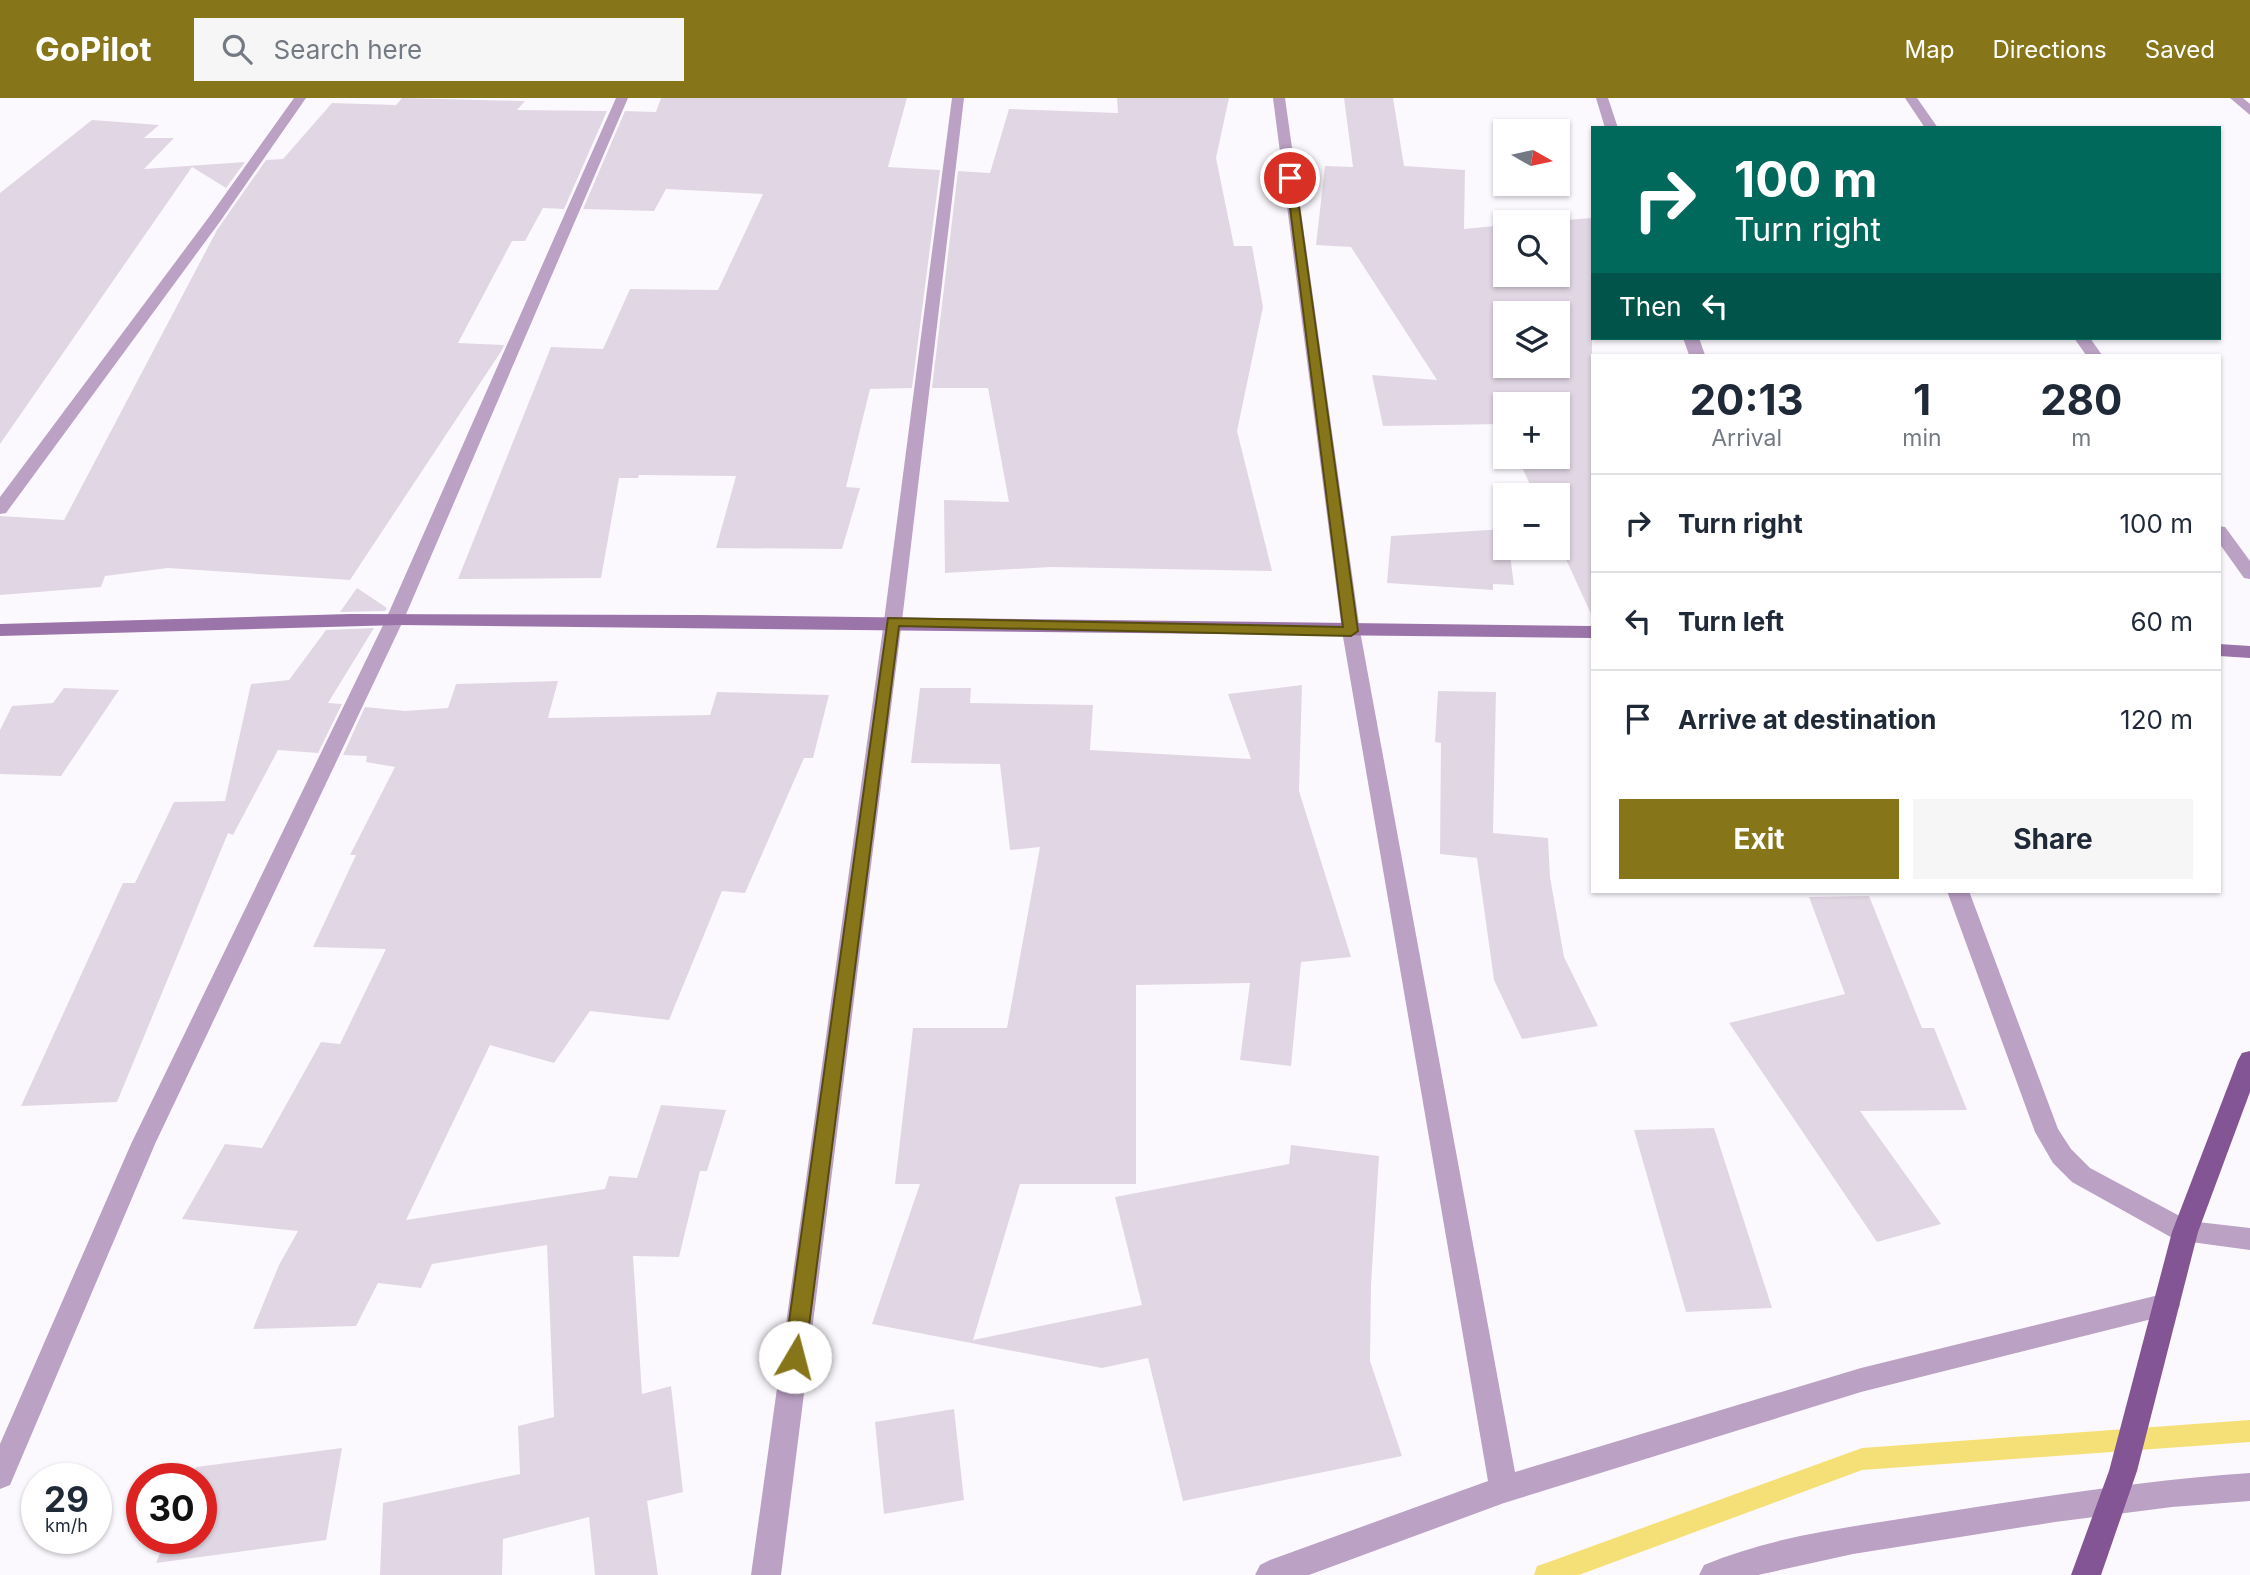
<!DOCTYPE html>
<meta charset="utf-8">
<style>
:root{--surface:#fff;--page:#f6f6f7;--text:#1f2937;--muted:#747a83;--line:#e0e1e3;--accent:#867519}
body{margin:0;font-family:Inter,sans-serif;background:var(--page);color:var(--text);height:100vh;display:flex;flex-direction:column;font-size:26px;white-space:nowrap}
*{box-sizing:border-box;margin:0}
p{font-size:23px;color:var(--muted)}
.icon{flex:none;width:38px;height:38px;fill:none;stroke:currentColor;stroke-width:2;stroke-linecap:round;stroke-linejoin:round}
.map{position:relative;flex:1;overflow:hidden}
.details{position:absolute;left:1591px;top:256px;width:630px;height:539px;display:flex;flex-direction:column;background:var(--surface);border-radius:0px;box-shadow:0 2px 5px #0004}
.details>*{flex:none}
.guide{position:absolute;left:1591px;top:28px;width:630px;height:214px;border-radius:0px;box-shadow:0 2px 5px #0004;background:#00695c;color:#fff;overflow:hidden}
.needle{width:46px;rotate:99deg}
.controls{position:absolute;left:1493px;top:21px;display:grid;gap:14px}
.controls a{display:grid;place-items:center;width:77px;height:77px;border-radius:0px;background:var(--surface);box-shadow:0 2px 5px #0004;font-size:35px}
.speed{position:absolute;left:21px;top:1365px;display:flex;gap:14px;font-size:35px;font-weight:700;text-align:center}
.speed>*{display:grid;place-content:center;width:91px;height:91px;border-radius:50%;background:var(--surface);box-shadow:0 2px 5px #0004;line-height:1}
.speed small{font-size:18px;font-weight:400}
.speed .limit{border:10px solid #d22;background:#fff;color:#111}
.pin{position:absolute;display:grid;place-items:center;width:60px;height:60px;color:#fff;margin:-30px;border:4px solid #fff;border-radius:50%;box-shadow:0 2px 7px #0007}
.me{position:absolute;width:77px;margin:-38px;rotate:8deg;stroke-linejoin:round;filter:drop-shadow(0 0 5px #0008)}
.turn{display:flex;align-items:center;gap:24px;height:147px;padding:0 28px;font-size:32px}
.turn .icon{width:91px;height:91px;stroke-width:2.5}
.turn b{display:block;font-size:49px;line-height:60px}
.then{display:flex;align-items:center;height:66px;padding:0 28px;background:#0003;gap:14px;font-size:26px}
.eta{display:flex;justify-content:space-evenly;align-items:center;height:119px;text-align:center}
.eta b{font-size:42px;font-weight:700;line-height:49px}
.cta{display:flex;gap:14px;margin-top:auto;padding:14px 28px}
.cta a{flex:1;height:80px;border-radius:0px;background:var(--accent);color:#fff;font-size:28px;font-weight:700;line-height:80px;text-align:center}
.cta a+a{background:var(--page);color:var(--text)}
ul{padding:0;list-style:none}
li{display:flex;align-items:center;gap:21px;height:98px;padding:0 28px;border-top:2px solid var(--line)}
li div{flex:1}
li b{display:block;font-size:26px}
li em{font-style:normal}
header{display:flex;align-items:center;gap:42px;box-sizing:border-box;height:98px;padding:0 35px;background:var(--accent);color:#fff}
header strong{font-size:33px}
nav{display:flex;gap:38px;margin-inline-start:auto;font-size:24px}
.search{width:490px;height:63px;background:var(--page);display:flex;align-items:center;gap:18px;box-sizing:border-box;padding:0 24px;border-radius:0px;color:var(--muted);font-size:26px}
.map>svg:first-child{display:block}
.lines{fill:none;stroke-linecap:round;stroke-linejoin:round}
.stream{fill:#f5e077;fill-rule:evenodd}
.building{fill:#e1d7e4;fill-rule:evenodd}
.street{fill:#bba1c4;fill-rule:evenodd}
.secondary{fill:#9b75a9;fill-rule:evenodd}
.primary{fill:#845594;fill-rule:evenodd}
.route{fill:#867519;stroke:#574c10;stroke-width:2}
</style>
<header>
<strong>GoPilot</strong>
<div class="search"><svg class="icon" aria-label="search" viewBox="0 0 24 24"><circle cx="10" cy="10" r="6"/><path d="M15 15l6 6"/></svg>Search here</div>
<nav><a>Map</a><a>Directions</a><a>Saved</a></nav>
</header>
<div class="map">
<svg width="2250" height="1477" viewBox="0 0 2250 1477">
<rect width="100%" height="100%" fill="#fcf9fe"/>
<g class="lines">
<!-- stream -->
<path class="stream" d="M2250,1322V1344L1862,1372L1579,1477H1534L1537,1468L1546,1465L1862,1350Z"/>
</g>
<!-- building -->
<g class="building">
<path d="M402,0L525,3L517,12L607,13L564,111L543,110L525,143H512L458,245L504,247L502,252L350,482L168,470L105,478L101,489L0,497V418L64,422L217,132L266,62L283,61L332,5L396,7Z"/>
<path d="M661,0H907L888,69L940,72L912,290L870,291L846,389L860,390L842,451L716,450L736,378L639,377L638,380H619L601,480L458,481L551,249L603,251L630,191L718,192L763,96L666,91L654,113L583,111L625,13L656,14Z"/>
<path d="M1117,0H1229L1216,60L1234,148H1252L1263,209L1237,333L1272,473L1051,469L945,475L944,402L1009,404L988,290H932L958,73L990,75L1009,11L1118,15Z"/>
<path d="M1344,0H1393L1404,68L1465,72L1464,131L1505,127V177H1558V124H1541L1592,120V518L1558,444V397H1535L1517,359H1558V306H1505V334L1501,326L1383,328L1372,277L1437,282L1351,149L1316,147L1325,68L1353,69ZM1505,215H1558V268H1505Z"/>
<path d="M92,22L159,27L144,40H174L144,71L245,64L226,90L192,69L0,346V95Z"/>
<path d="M1505,431V450H1509L1514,487L1493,486V492L1387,485L1391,438Z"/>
<path d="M357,490L387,510L385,513L340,514Z"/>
<path d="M374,530L328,605L342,606L318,655L278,652L233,737L228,735L117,1004L21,1008L123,785H135L174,704L225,703L251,586L289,582L326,532Z"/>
<path d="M558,583L548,620L710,617L717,594L829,597L813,660H804L745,795L722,793L669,922L590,913L554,965L490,947L406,1122L605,1091L609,1078L637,1080L661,1007L726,1012L707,1073H700L679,1159L633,1158L642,1296L671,1288L683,1394L647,1403L658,1477H595L589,1419L503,1441L502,1477H380L383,1405L520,1376L518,1328L554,1319L547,1147L432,1166L421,1190L378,1185L356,1228L253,1231L279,1167L298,1133L182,1121L225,1046L262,1050L321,944L340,946L386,851L313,849L356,757H350L395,669L366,664L367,658L343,657L365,609L405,613L448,610L456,586Z"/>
<path d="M1302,587L1299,693L1351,859L1301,864L1291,968L1240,962L1250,885L1136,887V1086H1020L973,1242L1142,1207L1115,1099L1289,1066L1291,1047L1379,1058L1371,1187L1370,1263L1402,1358L1183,1403L1148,1260L1102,1270L872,1226L920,1086H895L913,930H1007L1040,749L1010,752L1000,666L911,665L920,590H971L970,605L1093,607L1090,652L1251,661L1228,596Z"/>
<path d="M64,590L119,592L61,678L0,676V632L12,608L53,605Z"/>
<path d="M1438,593L1496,594L1493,735L1548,740L1550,779L1564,859L1598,928L1522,941L1494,882L1477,760L1440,756L1441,645L1435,644Z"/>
<path d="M1869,798L1922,930H1934L1967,1012L1860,1013L1941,1126L1877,1144L1729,925L1845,896L1809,799Z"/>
<path d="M1714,1030L1772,1210L1686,1214L1634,1032Z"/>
<path d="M954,1311L964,1402L884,1416L875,1324Z"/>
<path d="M342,1350L326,1442L156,1465L166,1440H201V1381H191L196,1369Z"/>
</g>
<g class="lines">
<!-- street -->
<g class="street">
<path d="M294,0H306L219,125L6,415L0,416V399L209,119Z"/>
<path d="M616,0H628L404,521L155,1046L10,1387L0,1391V1346L131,1046L386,521Z"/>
<path d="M952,0H964L902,523L781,1477H751L884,523Z"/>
<path d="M1273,0H1285L1360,533L1515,1374L1861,1270L2167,1195L2176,1199L2180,1207L2176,1215L1861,1294L1504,1405L1309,1477H1255L1260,1467L1270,1462L1488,1383L1342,533Z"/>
<path d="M1596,0H1608L1618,30H1605Z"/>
<path d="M1905,0H1917L1938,30H1925Z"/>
<path d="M2230,0H2243L2250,6V17Z"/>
<path d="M1683,240H1699L1705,257H1689Z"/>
<path d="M2074,240H2090L2102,257H2086Z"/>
<path d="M2219,428L2225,429L2250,463V481L2244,480L2219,445Z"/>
<path d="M1947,793H1969L2058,1031L2071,1051L2090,1070L2189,1123L2250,1130V1152L2176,1142L2072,1084L2053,1065L2035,1034Z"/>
<path d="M2250,1375V1403L2172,1409L2055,1424L1853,1456L1758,1477H1699L1704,1467C1778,1436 1859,1428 1938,1415C2042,1399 2145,1382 2250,1375Z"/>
</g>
<!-- secondary -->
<g class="secondary">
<path d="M350,516L698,517L1592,528V540L400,527L0,538V526Z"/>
<path d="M2219,546L2250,548V560L2219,558Z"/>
</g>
<!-- primary -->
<path class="primary" d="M2250,953V994L2198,1134L2137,1373L2101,1477H2071L2109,1373L2172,1134L2238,962L2242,955Z"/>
</g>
<!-- route -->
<path class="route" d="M1286,78L1295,80L1358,533L1351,538L899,528L805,1259L802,1265L795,1268L787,1265L784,1259L888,520L1343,529Z"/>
</svg>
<div class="controls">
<a><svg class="needle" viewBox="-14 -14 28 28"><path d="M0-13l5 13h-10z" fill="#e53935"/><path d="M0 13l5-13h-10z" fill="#747a83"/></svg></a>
<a><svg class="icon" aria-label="search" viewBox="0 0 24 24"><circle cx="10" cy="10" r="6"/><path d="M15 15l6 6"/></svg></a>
<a><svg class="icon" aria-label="layers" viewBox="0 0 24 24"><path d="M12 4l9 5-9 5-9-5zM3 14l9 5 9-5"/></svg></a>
<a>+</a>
<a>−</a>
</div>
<div class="speed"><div>29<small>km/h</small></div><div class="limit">30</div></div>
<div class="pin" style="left:1290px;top:80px;background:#d93025"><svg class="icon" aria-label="arrive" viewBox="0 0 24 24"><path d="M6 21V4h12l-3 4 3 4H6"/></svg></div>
<svg class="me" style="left:795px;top:1259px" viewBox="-20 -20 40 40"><circle r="19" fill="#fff"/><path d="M0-13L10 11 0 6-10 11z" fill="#867519"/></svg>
<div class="guide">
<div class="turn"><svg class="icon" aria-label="right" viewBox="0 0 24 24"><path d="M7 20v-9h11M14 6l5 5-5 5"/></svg><div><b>100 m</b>Turn right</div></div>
<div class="then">Then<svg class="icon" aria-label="left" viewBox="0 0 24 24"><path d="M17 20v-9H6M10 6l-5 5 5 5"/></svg></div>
</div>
<section class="details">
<div class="eta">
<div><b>20:13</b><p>Arrival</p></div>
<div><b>1</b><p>min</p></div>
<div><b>280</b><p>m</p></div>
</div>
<ul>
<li><svg class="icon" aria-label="right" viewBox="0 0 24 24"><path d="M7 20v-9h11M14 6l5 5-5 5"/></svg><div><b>Turn right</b></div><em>100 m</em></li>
<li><svg class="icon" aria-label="left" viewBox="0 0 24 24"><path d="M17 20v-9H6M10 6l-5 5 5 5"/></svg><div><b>Turn left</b></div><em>60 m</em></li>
<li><svg class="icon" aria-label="arrive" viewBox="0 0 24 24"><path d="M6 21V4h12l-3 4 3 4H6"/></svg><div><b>Arrive at destination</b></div><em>120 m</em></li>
</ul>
<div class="cta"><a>Exit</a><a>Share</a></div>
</section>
</div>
